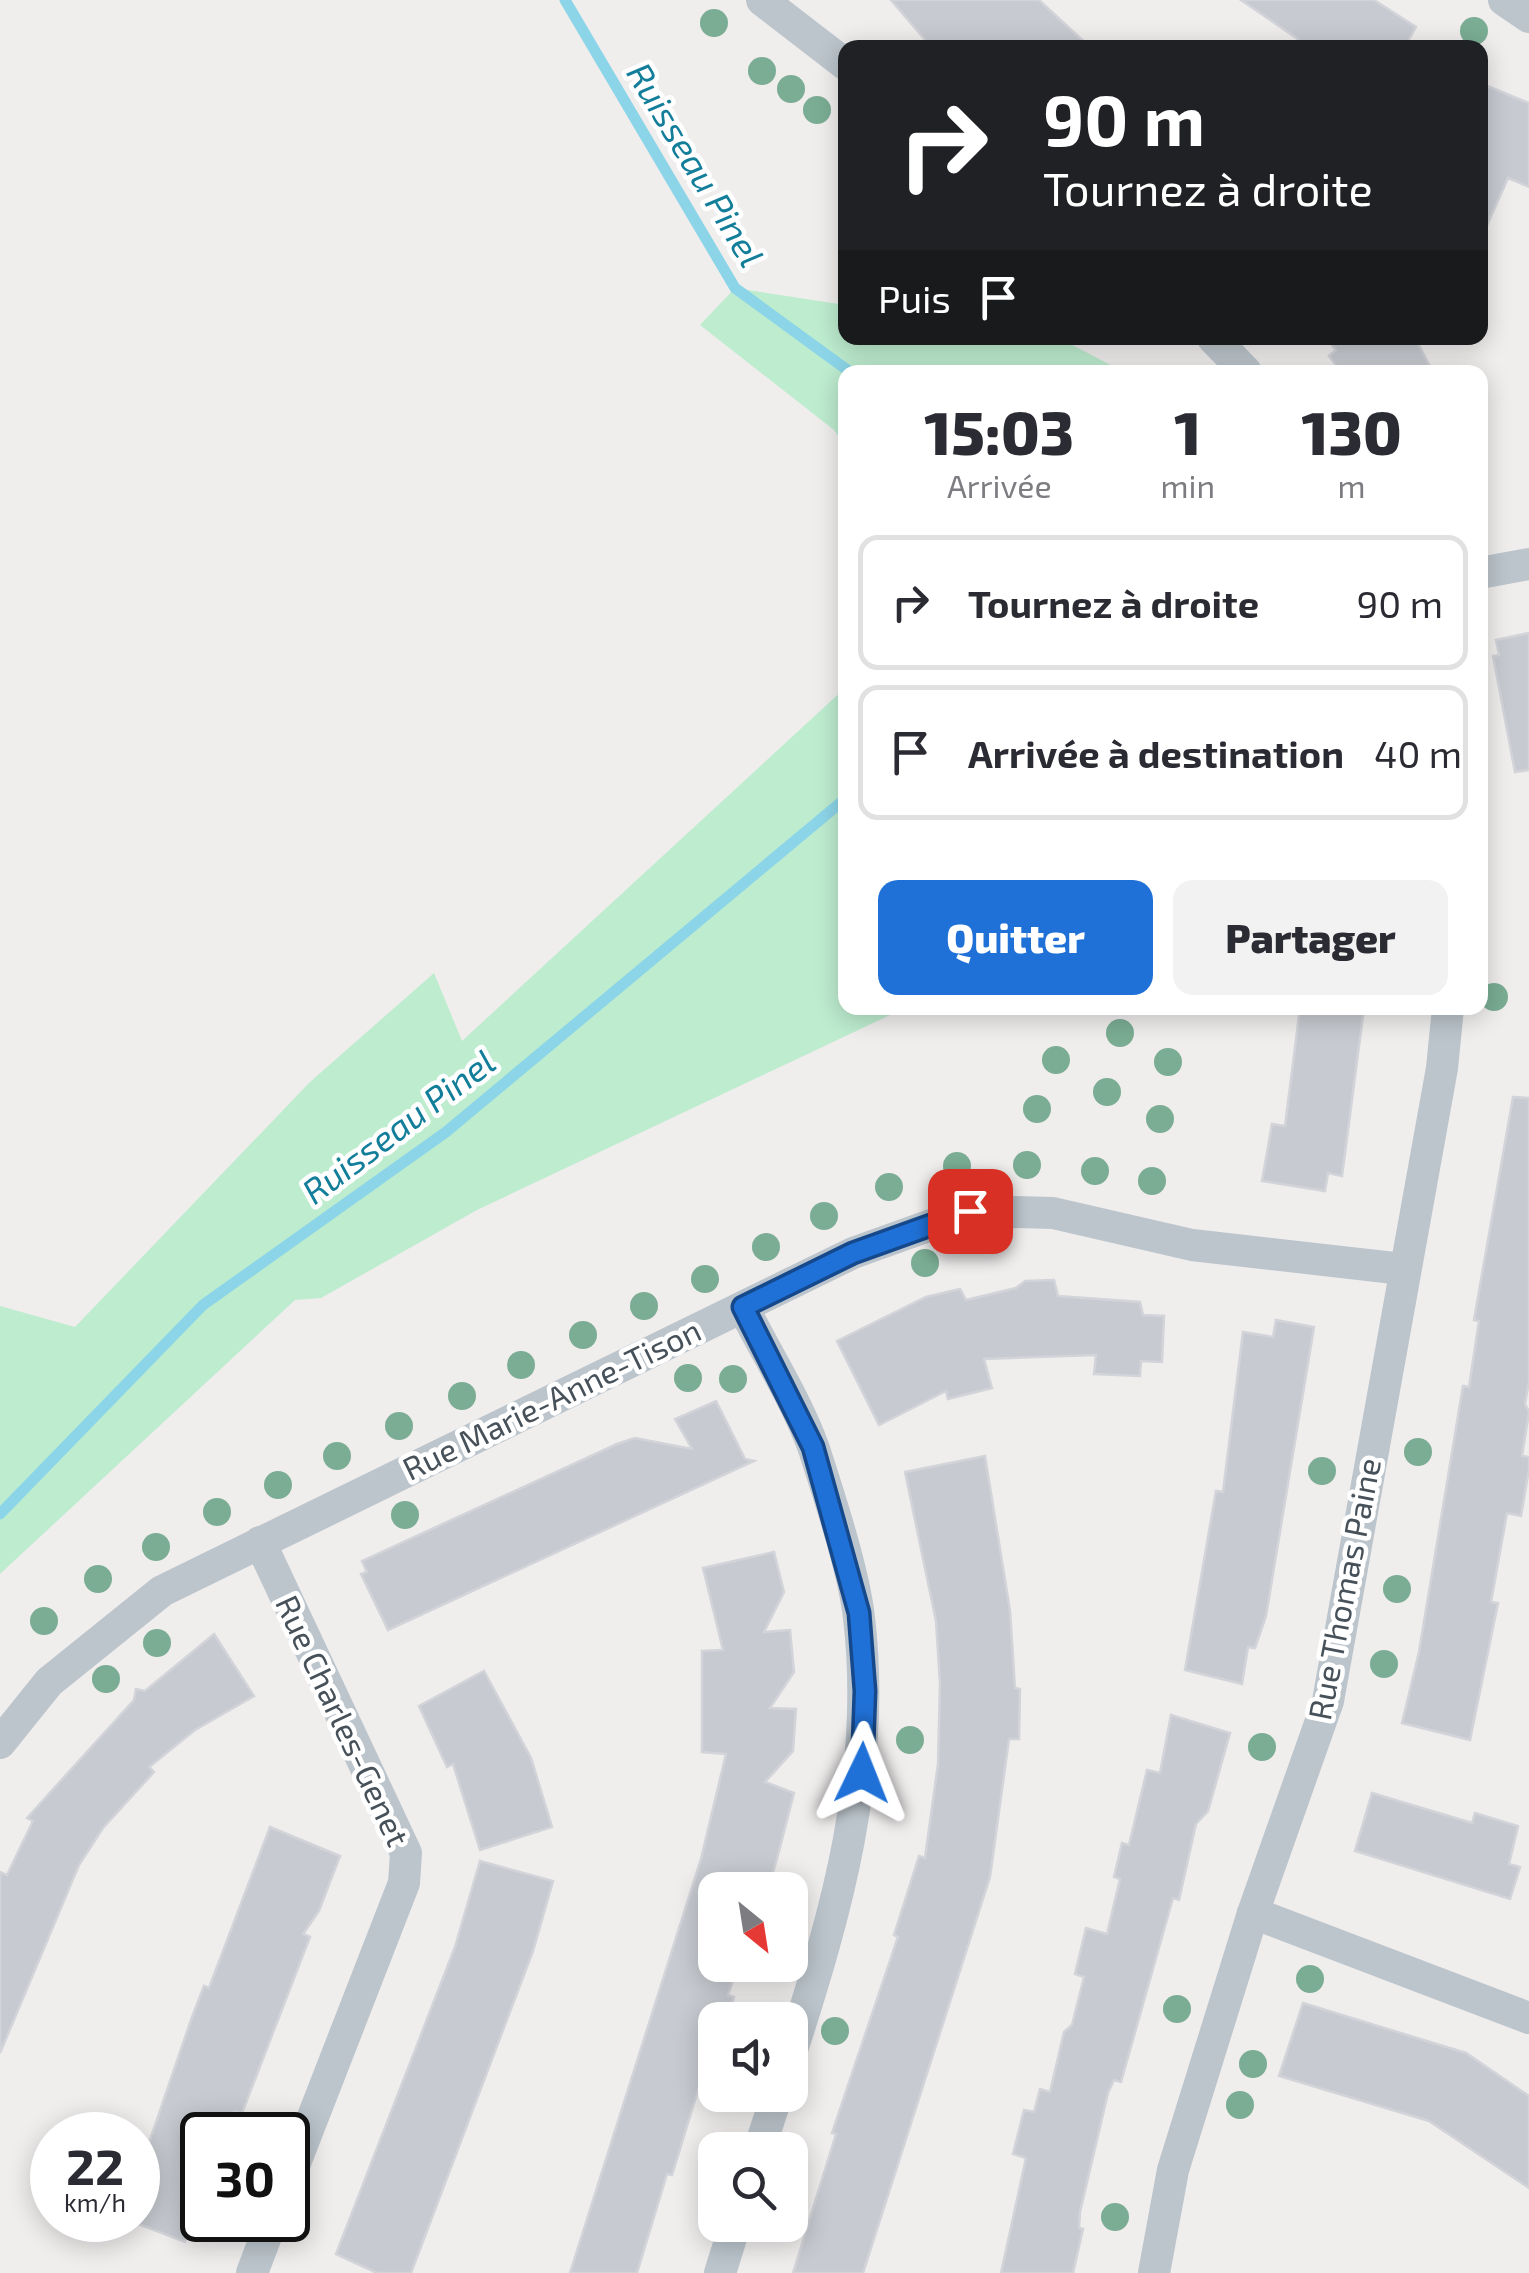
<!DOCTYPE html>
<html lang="fr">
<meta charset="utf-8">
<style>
:root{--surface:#fff;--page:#f2f2f3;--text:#2b2b33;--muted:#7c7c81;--line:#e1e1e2;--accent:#2071d7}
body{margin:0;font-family:"Exo 2",sans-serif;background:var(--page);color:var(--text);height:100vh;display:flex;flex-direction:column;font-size:38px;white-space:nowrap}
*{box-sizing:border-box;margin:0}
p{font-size:32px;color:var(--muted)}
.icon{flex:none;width:55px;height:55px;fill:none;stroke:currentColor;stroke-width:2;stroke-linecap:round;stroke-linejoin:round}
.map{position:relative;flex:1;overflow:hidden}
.details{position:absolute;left:838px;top:365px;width:650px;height:650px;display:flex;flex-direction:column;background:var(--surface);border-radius:20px;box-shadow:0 5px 25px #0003}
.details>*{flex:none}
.banner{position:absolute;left:838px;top:40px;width:650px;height:305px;border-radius:20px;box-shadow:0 5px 25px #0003;background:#202124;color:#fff;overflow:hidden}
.needle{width:65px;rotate:150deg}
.controls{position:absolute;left:698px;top:1872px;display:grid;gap:20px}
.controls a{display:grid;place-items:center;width:110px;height:110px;border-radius:20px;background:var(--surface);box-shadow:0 5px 25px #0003;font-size:50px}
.speed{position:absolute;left:30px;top:2112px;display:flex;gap:20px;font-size:50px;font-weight:700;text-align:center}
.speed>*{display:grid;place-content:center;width:130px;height:130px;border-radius:50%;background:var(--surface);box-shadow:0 5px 25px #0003;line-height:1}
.speed small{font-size:25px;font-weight:400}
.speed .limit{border:5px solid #111;border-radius:15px;background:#fff;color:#111}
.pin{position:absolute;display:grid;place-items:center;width:85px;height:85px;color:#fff;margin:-42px;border-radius:20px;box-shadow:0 5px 15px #0006}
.me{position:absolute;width:110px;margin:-55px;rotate:2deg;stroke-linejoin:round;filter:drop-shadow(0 0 8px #0008)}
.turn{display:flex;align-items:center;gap:35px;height:210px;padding:0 40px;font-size:45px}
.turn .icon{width:130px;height:130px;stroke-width:2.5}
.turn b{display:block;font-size:70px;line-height:85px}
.then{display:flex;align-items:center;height:95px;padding:0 40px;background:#0003;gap:20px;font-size:38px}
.eta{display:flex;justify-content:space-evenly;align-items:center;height:170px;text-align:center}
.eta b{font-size:60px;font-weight:800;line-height:70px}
.button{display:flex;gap:20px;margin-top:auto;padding:20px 40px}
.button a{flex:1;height:115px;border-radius:20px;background:var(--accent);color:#fff;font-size:40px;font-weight:800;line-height:115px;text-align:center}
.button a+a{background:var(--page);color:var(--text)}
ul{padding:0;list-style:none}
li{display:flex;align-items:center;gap:30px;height:135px;margin:0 20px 15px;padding:0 20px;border:5px solid var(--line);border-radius:20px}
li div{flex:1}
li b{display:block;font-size:38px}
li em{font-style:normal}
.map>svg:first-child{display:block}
.green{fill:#bdeccf}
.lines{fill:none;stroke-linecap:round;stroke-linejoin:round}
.stream{stroke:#8cd5e8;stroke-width:11}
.building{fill:#c7cad0;stroke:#d2d4d9;stroke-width:2.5}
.minor{stroke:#bcc5cc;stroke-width:32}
.tree{fill:#7aad93}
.route-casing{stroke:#15498c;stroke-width:25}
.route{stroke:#2071d7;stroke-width:18}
.labels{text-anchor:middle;stroke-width:9;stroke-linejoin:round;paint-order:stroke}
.street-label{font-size:32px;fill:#47515a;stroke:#fff}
.water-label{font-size:35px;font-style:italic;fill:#127e9a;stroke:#fff}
</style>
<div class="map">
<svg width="1529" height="2273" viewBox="0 0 1529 2273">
<rect width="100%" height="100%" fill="#f0eded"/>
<!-- green -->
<g class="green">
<path d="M735,288L845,305V338H1059L1124,372H845V445L834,430L700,325Z"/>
<path d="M845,688V1008H905L477,1210L321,1298L295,1300L0,1574V1306L75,1327L310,1082L434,973L462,1041Z"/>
</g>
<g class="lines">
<!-- stream -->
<g class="stream">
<path d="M565,0L735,288L850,372"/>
<path d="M0,1514L203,1305L446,1132L845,799"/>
</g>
</g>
<!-- building -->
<g class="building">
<path d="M891,0H1039L1091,48H932Z"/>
<path d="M1241,0H1374L1416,27L1404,48H1311Z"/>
<path d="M1480,83L1529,103V187L1508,178L1480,241Z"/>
<path d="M1326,338H1415L1433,372H1341L1329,356L1336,350Z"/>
<path d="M1529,633V770L1515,772L1493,656L1499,655L1496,640Z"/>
<path d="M1300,1008H1364L1342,1176L1328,1173L1325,1191L1262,1181L1272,1124L1285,1126Z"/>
<path d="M1513,1097L1529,1098V1381L1525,1404L1529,1412L1522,1456L1529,1457V1469L1521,1516L1507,1513L1491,1602L1498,1603L1470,1740L1402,1723L1419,1652L1463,1386L1469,1387L1479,1321L1474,1320Z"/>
<path d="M1054,1280L1058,1296L1140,1302L1143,1315L1164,1316L1162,1362L1141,1361L1140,1376L1094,1374L1096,1355L984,1359L992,1388L948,1399L946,1391L879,1425L837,1341L926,1297L960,1289L966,1300L1016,1288L1025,1281Z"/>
<path d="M1276,1320L1314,1327L1266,1616L1255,1648L1248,1647L1242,1684L1185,1670L1216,1491L1223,1492L1243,1332L1273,1337Z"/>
<path d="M716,1401L745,1459L754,1461L388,1630L361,1574L367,1572L362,1561L617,1444L635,1438L692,1449L675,1419Z"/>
<path d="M985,1456L1010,1611L1015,1688L1020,1689L1019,1739H1009L990,1877L863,2273H793L836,2134L832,2133L898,1937L894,1935L919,1856L925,1858L938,1764L940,1684L936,1621L905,1472Z"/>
<path d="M774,1552L784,1592L764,1632L790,1630L794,1672L770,1708L796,1709L793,1751L765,1782L794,1793L778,1855L768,1890H715V1965H738L728,1995L734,1997L727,2020H715V2055L708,2076L703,2074L672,2175L667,2174L637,2273H570L701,1859L726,1754L702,1752V1651L723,1650L703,1568Z"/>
<path d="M214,1634L254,1696L195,1730L149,1767L154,1772L103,1828L79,1865L0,2053V1872L7,1875L33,1821L27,1818L134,1700L136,1689L145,1691Z"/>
<path d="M484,1671L531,1758L552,1827L480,1850L453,1764L447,1767L419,1706Z"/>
<path d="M1171,1715L1230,1733L1208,1811L1196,1824L1179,1900L1173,1898L1121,2082L1114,2080L1108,2093L1080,2212L1079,2228L1083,2229L1073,2273H1001L1026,2158L1013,2154L1024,2110L1034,2112L1040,2089L1050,2092L1064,2032L1072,2025L1084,1977L1075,1974L1086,1928L1107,1934L1120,1879L1114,1877L1122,1843L1129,1845L1147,1770L1160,1773Z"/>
<path d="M1372,1793L1472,1823L1475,1813L1518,1826L1509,1864L1520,1867L1510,1899L1355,1851Z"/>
<path d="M270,1827L340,1856L319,1911L303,1934L310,1937L242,2113L234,2111L225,2135H202V2197L185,2242L138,2224V2175L191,2020L204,1986L209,1988Z"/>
<path d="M480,1861L553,1881L533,1951L411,2273H377L336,2254L455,1947Z"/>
<path d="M1303,2003L1466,2053L1529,2096V2188L1429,2121L1279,2076Z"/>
</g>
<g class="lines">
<!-- minor -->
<g class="minor">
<path d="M762,0L845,64"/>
<path d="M1504,0L1529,17"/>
<path d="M1213,338L1246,372"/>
<path d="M1480,573L1529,564"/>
<path d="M743,1307C766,1353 797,1401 814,1449C829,1496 854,1571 859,1618C877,1770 837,1912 790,2056"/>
<path d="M260,1542L406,1853L404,1883L288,2181"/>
<path d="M0,1743L49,1682L162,1591L853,1253L970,1211L1053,1213L1192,1245L1403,1269"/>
<path d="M1253,1913L1529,2018"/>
<path d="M759,2150L777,2095"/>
<path d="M252,2273L272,2220"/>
<path d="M720,2273L735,2225"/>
<path d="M1154,2273L1173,2170L1253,1913L1328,1701L1442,1068L1448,1008"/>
</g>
</g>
<!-- trees -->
<g class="tree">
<circle cx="714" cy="23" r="14"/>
<circle cx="1474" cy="31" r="14"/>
<circle cx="762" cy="71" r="14"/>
<circle cx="791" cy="89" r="14"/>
<circle cx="817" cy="110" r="14"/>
<circle cx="1494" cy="997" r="14"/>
<circle cx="1120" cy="1033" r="14"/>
<circle cx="1056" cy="1060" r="14"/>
<circle cx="1168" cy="1062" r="14"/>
<circle cx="1107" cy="1092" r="14"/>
<circle cx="1037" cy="1109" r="14"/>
<circle cx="1160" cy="1119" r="14"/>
<circle cx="1027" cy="1165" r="14"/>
<circle cx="957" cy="1166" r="14"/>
<circle cx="1095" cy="1171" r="14"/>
<circle cx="1152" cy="1181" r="14"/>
<circle cx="889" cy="1187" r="14"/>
<circle cx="824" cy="1216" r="14"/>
<circle cx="766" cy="1247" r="14"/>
<circle cx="925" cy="1263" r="14"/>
<circle cx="705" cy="1279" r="14"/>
<circle cx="644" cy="1306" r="14"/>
<circle cx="583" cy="1335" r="14"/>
<circle cx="521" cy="1365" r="14"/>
<circle cx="688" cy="1378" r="14"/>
<circle cx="733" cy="1379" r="14"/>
<circle cx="462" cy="1396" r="14"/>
<circle cx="399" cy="1426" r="14"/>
<circle cx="1418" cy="1452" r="14"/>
<circle cx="337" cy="1456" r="14"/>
<circle cx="1322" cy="1471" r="14"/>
<circle cx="278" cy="1485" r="14"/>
<circle cx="217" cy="1512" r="14"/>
<circle cx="405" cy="1515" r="14"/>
<circle cx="156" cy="1547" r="14"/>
<circle cx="98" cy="1579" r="14"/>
<circle cx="1397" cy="1589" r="14"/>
<circle cx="44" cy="1621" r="14"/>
<circle cx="157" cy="1643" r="14"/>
<circle cx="1384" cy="1664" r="14"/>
<circle cx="106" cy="1679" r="14"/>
<circle cx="910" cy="1740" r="14"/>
<circle cx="1262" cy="1747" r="14"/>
<circle cx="1310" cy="1979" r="14"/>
<circle cx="1177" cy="2009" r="14"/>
<circle cx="835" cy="2031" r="14"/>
<circle cx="1253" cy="2064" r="14"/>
<circle cx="1240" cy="2105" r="14"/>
<circle cx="1115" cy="2217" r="14"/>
</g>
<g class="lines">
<defs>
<path id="route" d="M862,1773L865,1691L859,1613L813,1447L743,1307L853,1253L970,1211"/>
</defs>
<!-- route casing -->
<use href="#route" class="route-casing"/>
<!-- route -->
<use href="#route" class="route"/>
</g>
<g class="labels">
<!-- street labels -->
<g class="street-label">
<text transform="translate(552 1400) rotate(-26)" y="11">Rue Marie-Anne-Tison</text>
<text transform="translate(1345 1589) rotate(-79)" y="11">Rue Thomas Paine</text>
<text transform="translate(342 1721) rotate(65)" y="11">Rue Charles-Genet</text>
</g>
<!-- water labels -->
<g class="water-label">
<text transform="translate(695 165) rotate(59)" y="12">Ruisseau Pinel</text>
<text transform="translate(399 1127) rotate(-37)" y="12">Ruisseau Pinel</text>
</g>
</g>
</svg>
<div class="controls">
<a><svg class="needle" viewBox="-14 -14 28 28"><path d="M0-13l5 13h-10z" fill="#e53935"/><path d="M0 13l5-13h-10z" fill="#7c7c81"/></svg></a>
<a><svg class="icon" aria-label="sound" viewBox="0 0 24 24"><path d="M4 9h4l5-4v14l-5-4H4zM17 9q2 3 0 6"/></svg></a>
<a><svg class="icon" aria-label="search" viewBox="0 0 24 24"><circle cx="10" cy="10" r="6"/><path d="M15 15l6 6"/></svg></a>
</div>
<div class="speed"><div>22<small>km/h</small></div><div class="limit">30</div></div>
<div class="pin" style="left:970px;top:1211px;background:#d93025"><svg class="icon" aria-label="arrive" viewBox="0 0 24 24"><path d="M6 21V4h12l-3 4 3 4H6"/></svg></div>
<svg class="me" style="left:862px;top:1773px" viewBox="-20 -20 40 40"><path d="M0-17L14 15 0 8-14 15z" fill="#2071d7" stroke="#fff" stroke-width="4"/></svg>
<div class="banner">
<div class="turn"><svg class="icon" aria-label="right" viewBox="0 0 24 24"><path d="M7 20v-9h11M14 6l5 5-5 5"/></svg><div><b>90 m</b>Tournez à droite</div></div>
<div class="then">Puis<svg class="icon" aria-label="arrive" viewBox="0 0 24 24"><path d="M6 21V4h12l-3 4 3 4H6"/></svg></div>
</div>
<section class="details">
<div class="eta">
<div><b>15:03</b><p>Arrivée</p></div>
<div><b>1</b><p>min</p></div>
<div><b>130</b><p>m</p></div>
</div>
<ul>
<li><svg class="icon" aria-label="right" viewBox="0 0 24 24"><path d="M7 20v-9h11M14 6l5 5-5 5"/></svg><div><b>Tournez à droite</b></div><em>90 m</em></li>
<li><svg class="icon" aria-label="arrive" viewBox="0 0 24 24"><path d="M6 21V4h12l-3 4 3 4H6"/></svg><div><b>Arrivée à destination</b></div><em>40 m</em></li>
</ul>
<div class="button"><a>Quitter</a><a>Partager</a></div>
</section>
</div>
